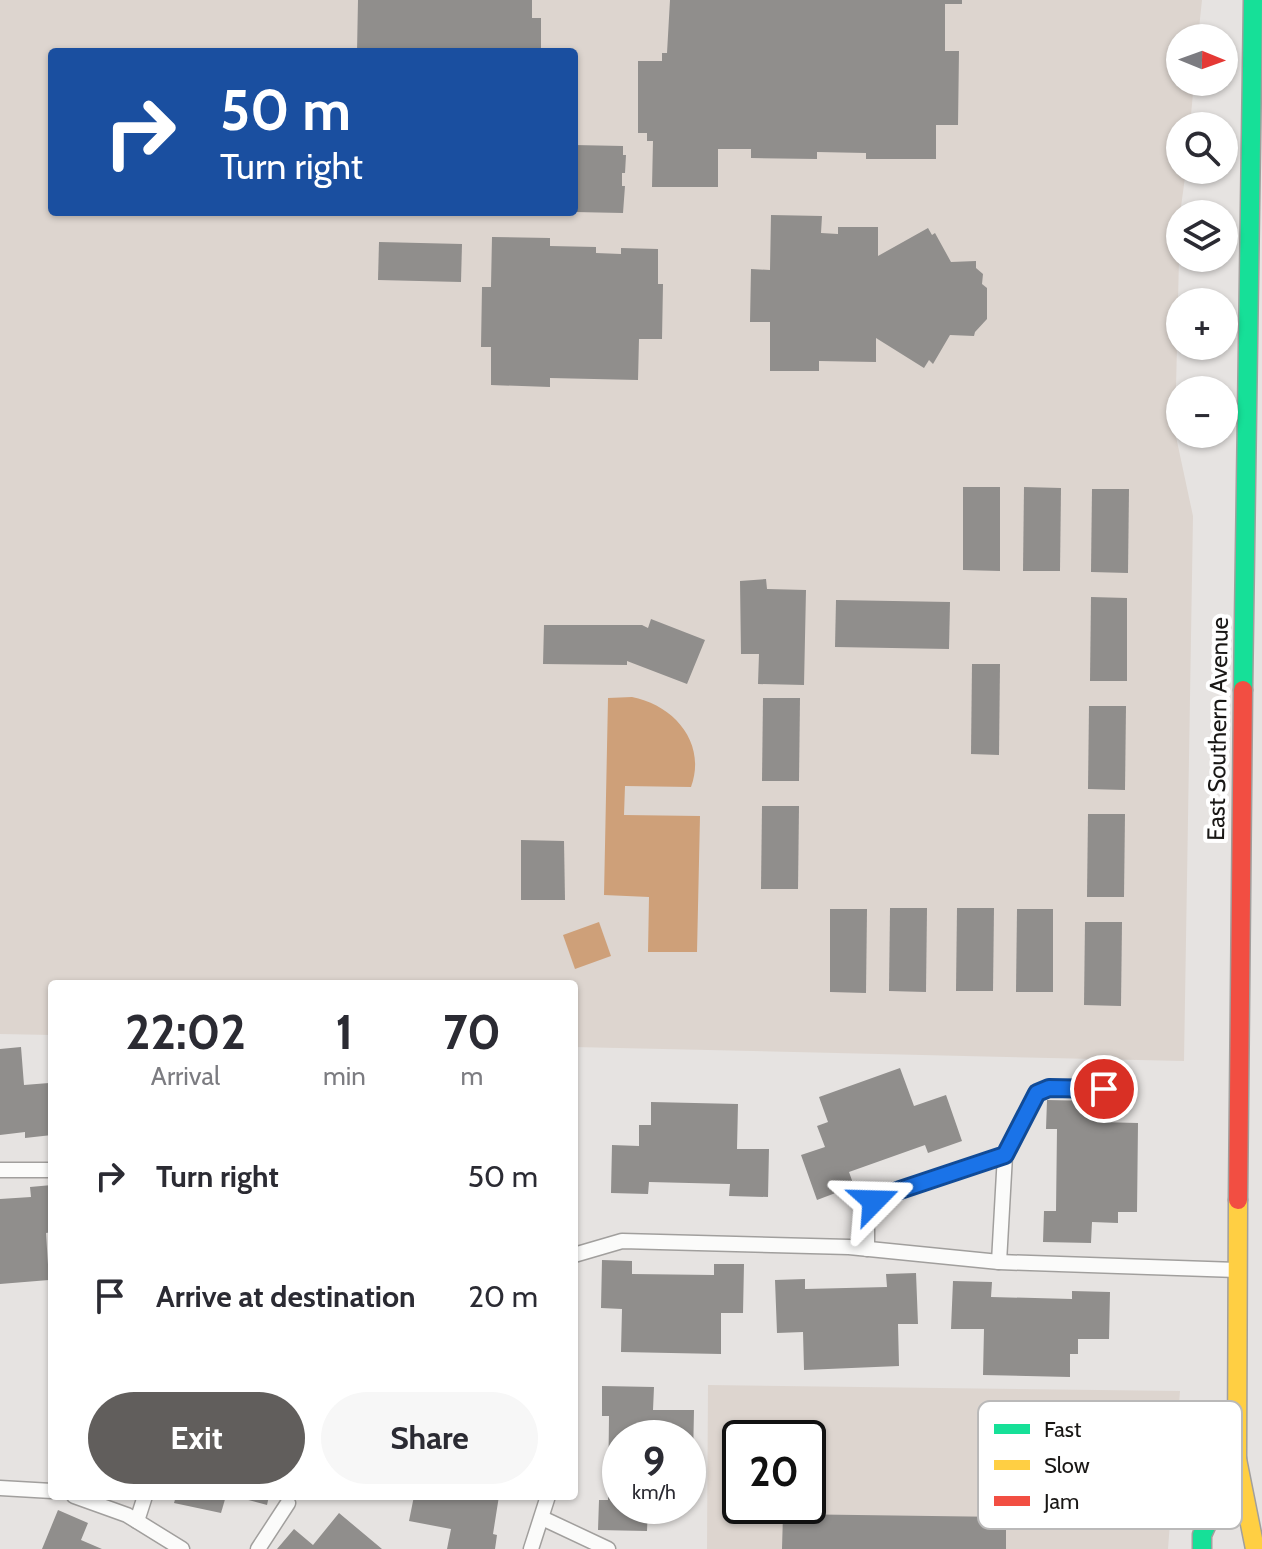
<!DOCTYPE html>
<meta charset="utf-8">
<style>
:root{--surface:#fff;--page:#f7f7f7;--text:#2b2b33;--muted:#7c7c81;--accent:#615e5c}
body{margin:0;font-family:Cabin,sans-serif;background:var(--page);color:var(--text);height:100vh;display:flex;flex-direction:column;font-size:30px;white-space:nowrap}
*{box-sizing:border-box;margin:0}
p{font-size:26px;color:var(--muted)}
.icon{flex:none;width:44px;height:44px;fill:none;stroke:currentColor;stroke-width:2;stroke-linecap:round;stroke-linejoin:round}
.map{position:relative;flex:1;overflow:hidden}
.details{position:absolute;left:48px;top:980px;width:530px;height:520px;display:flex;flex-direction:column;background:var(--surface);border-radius:8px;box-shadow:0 2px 6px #0004}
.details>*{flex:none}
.hud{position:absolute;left:48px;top:48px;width:530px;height:168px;border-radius:8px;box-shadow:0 2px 6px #0004;background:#1a4fa0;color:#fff;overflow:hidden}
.needle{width:52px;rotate:91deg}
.fabs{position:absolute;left:1166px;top:24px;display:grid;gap:16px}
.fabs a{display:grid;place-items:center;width:72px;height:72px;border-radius:50%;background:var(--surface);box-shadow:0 2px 6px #0004;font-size:40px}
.speed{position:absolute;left:602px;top:1420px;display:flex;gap:16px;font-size:40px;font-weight:700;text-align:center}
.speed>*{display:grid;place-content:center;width:104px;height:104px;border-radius:50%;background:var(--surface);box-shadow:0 2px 6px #0004;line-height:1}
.speed small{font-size:20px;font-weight:400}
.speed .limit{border:4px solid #111;border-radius:12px;background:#fff;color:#111}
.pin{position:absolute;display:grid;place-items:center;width:68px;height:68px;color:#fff;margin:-34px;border:4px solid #fff;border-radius:50%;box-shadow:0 2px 8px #0007}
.me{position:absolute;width:88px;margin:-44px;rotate:68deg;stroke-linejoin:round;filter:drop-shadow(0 0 6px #0008)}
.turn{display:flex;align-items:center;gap:28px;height:168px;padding:0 40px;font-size:36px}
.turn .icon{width:104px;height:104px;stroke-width:2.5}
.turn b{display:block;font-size:56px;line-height:68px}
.eta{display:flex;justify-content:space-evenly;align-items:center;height:136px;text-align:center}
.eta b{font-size:48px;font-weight:800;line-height:56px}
.button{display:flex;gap:16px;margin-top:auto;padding:16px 40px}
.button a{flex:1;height:92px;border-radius:48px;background:var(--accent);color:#fff;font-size:32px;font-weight:800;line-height:92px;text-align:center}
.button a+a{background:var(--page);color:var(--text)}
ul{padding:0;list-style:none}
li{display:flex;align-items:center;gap:24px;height:120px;padding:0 40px}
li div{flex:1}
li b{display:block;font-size:30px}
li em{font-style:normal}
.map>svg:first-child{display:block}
.built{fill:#ddd5cf;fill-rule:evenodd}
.water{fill:#cea079}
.building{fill:#908e8c}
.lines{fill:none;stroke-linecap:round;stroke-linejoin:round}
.lane-casing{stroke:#a19f9d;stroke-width:17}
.fast-casing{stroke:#a19f9d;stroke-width:21}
.slow-casing{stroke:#a19f9d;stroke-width:21}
.jam-casing{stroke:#a19f9d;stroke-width:21}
.lane{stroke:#fbfbfa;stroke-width:14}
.fast{stroke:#16e098;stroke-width:18}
.slow{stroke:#ffcf43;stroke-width:18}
.jam{stroke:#f24e42;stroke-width:18}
.route-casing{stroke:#114b97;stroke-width:20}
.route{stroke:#1a73e8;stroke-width:14}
.labels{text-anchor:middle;stroke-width:8;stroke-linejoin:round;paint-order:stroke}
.street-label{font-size:24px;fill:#191715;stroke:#fff}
.key{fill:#fff;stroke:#bab9b9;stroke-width:2}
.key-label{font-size:22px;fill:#191715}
</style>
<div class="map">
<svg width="1262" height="1549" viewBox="0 0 1262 1549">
<rect width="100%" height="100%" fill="#e6e3e1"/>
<!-- built -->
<g class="built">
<path d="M0,0H1202L1198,38H1180V82H1194L1190,126H1180V170H1186L1180,214L1175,432L1193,516L1184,1061L574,1047V984H52V1035L0,1034ZM52,52H574V212H52Z"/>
<path d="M708,1385L1180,1391L1168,1549H707ZM740,1438H808V1506H740Z"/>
</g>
<!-- water -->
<g class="water">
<path d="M632,697C674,705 707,743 691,787L625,786L624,815L700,816L697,952H648L649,897L604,895L608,698Z"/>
<path d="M599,922L611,956L575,969L563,935Z"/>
</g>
<!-- building -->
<g class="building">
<path d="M358,0H532V18H541V52H357Z"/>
<path d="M670,0H962V4H945V51H959L958,125H936V159H866V153L817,152V159L751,158V149H718V187H652L653,141H647V133H638V61H662V53H667Z"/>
<path d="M574,145L623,146V155H626L625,173H622V186H625L623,213L574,212Z"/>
<path d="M771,215L822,216L821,233L838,234V227H878V256L928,228L932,235L935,233L951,262L976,261V268L983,274L982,284L987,288V319L975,332L974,336L950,335L933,364L929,360L924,368L876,338V362L819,361V371H770V322H750L751,269L770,270Z"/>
<path d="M492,237L550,238V246L596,247V253L621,254V248L658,249V284H663L662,339H639L638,380L550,378V387L491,385V347H481L482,287H491Z"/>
<path d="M379,242L462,244L461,282L378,280Z"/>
<path d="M963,487H1000V571L963,570Z"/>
<path d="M1024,487L1061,488L1060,571H1023Z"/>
<path d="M1092,489H1129L1128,573L1091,572Z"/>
<path d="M766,579L767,589L806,590L804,685L758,684L759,654H741L740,581Z"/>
<path d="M1091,597L1127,598V681H1090Z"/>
<path d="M836,600L950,602L949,649L835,647Z"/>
<path d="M651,619L705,640L687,684L627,661V665L543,664L544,625H642L648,628Z"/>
<path d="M972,664H1000L999,755L971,754Z"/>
<path d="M763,698H800L799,781H762Z"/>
<path d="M1089,706H1126L1125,790L1088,789Z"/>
<path d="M762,806H799L798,889H761Z"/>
<path d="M1088,814H1125L1124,897H1087Z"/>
<path d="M521,840L564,841L565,900H521Z"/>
<path d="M890,908H927L926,992L889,991Z"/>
<path d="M957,908H994L993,991H956Z"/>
<path d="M830,909H867L866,993L830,992Z"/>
<path d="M1017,909H1053V992H1016Z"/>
<path d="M1085,922H1122L1121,1006L1084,1005Z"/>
<path d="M21,1047L24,1085L49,1083L52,1135L25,1138V1132L0,1135V1049Z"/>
<path d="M900,1068L914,1106L946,1095L962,1141L928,1153L925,1145L849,1172L854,1186L817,1200L801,1155L825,1147L817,1126L828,1122L819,1097Z"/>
<path d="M1047,1100L1098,1101V1122L1138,1123L1137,1212H1118V1223L1092,1222L1091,1243L1043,1242L1044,1211H1056L1057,1129H1046Z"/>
<path d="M651,1102L738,1104L737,1149H769L768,1197L729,1196L730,1184L649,1182L648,1194L611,1193L612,1145L639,1146V1125H651Z"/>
<path d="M52,1185V1232L46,1233L49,1280L0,1284V1199L31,1197L30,1187Z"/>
<path d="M602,1260L632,1261V1274L714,1275V1264H744L743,1313H721V1354L621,1352L622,1309L601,1308Z"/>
<path d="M916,1273L918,1324H898L899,1366L804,1370L803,1332L777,1333L775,1280L805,1279V1289L887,1287L886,1274Z"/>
<path d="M953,1281L992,1282L991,1297L1072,1299V1291L1110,1292L1109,1339H1078V1354H1070V1377L983,1375L984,1329H951Z"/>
<path d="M602,1386L654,1387L653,1410H694L692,1507H688V1438H620V1506H648L647,1531L598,1530L599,1500H608L609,1416H602Z"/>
<path d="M176,1496H226L221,1513L174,1503Z"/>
<path d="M233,1496H269L267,1505Z"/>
<path d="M414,1496H499L493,1534L497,1535L495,1549H447L451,1529L409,1521Z"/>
<path d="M58,1510L88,1523L81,1540L102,1549H42Z"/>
<path d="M339,1513L382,1549H277L294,1529L313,1545Z"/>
<path d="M783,1514L1006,1517V1549H782Z"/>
</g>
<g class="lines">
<defs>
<g id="lane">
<path d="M0,1170H52"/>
<path d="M867,1249V1222L874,1201L900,1190L1005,1155L1037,1093L1049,1088L1104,1089"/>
<path d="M574,1255L622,1241L849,1247L999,1262L1237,1270"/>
<path d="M999,1262L1005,1155"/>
<path d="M0,1488L52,1491"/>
<path d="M74,1496L127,1515L182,1549"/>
<path d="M542,1518L608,1549"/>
<path d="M137,1521L145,1496"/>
<path d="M258,1549L288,1503"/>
<path d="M531,1549L548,1496"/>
</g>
<g id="fast">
<path d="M1243,690L1253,0"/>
<path d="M1202,1549V1535L1237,1459"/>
</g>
<path id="slow" d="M1238,1200L1237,1459L1255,1549"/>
<path id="jam" d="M1238,1200L1243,690"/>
</defs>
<!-- lane casing -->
<use href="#lane" class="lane-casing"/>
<!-- fast casing -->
<use href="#fast" class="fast-casing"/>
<!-- slow casing -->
<use href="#slow" class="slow-casing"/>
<!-- jam casing -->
<use href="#jam" class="jam-casing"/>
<!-- lane -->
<use href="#lane" class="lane"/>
<!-- fast -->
<use href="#fast" class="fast"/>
<!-- slow -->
<use href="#slow" class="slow"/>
<!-- jam -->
<use href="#jam" class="jam"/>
</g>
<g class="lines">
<defs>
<path id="route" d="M874,1201L900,1190L1005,1155L1037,1093L1049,1088L1104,1089"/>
</defs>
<!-- route casing -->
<use href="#route" class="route-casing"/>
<!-- route -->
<use href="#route" class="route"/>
</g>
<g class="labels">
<!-- street labels -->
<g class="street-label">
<text transform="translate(1218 729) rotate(-89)" y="8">East Southern Avenue</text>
</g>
</g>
<!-- legend -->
<rect x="978" y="1401" width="264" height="128" rx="12" class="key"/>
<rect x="994" y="1424" width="36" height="10" fill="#16e098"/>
<rect x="994" y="1460" width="36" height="10" fill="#ffcf43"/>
<rect x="994" y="1496" width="36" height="10" fill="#f24e42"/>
<g class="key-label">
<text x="1044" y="1437">Fast</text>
<text x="1044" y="1473">Slow</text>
<text x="1044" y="1509">Jam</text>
</g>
</svg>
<div class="fabs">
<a><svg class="needle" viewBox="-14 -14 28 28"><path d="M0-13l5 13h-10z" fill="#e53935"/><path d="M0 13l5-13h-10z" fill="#7c7c81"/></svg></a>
<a><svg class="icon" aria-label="search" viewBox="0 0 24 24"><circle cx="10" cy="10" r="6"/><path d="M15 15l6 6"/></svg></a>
<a><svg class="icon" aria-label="layers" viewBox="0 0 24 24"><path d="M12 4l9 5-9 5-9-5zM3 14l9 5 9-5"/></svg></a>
<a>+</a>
<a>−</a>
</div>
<div class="speed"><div>9<small>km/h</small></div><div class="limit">20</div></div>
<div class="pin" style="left:1104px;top:1089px;background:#d93025"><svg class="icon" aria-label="arrive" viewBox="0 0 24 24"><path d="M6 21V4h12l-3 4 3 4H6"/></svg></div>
<svg class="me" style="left:874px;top:1201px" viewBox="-20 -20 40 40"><path d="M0-17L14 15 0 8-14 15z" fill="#1a73e8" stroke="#fff" stroke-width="4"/></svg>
<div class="hud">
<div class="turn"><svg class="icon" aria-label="right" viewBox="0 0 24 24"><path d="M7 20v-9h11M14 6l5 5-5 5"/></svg><div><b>50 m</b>Turn right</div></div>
</div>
<section class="details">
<div class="eta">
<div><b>22:02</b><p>Arrival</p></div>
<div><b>1</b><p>min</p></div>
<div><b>70</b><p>m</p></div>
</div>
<ul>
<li><svg class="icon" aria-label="right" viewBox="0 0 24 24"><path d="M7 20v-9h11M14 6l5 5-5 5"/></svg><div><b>Turn right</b></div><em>50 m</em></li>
<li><svg class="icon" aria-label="arrive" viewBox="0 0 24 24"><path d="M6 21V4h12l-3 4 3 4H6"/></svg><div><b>Arrive at destination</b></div><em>20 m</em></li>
</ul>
<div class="button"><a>Exit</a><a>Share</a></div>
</section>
</div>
